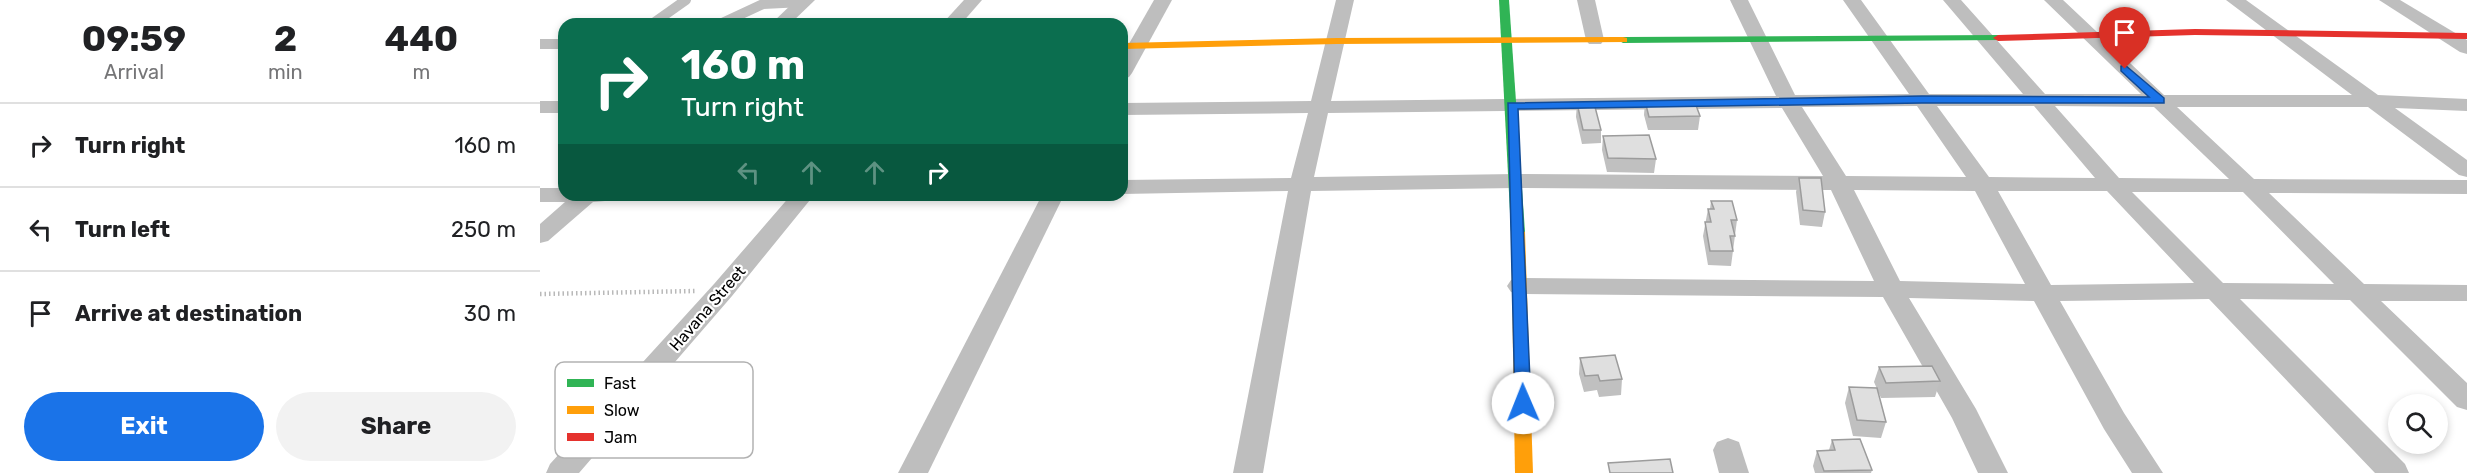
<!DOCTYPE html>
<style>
:root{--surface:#fff;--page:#f2f2f2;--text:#202124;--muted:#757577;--line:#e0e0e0;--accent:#1a73e8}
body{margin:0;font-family:Rubik,sans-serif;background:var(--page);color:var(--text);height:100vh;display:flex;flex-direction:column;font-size:22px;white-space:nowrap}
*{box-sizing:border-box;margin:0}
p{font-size:20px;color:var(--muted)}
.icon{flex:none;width:33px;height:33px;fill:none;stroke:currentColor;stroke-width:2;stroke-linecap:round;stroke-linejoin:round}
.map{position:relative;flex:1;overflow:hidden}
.side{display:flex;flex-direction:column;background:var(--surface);width:540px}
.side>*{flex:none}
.banner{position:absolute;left:18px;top:18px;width:570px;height:183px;border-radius:18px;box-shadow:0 3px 9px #0003;background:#0b6e4f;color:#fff;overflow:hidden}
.controls{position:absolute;left:1848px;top:394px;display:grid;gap:12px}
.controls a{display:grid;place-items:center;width:60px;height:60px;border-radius:50%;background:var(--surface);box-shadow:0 3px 9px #0003;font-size:30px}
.pin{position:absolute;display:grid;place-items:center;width:51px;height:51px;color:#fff;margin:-62px -26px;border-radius:50% 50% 50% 0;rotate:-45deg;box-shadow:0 0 6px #0007}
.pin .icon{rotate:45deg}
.me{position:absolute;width:66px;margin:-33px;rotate:359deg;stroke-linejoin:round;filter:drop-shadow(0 0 4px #0008)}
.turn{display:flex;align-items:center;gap:21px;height:126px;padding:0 24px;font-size:27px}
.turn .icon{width:78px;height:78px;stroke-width:2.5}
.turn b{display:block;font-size:42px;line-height:51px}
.lanes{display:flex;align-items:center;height:57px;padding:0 24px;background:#0003;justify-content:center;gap:30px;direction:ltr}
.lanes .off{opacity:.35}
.eta{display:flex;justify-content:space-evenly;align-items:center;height:102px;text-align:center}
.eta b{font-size:36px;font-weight:700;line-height:42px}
.action{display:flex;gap:12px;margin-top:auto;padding:12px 24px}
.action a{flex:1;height:69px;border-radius:36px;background:var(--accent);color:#fff;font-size:24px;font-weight:700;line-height:69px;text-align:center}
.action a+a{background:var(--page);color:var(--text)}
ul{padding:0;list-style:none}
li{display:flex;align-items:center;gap:18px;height:84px;padding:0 24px;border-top:2px solid var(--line)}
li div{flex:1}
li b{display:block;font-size:22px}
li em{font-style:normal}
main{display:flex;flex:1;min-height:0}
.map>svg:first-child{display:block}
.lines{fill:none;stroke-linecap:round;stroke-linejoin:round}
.path{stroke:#b9b9b9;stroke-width:4.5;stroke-dasharray:1.5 3;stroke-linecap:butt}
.lane{stroke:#bebebe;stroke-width:10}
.street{fill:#bebebe;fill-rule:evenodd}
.fast{fill:#30b455;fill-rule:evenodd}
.slow{fill:#ff9f0a;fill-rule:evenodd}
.jam{fill:#e5322d;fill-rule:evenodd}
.wall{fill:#c0c0c0}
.building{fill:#dfdfdf;stroke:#9c9c9c;stroke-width:1.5}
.route{fill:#1a73e8;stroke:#114b97;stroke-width:1.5}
.labels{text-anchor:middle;stroke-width:4.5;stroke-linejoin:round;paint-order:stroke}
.street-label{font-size:16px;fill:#000;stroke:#fff}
.key{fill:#fff;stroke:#b2b2b2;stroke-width:1.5}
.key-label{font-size:16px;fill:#000}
</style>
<main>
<section class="side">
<div class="eta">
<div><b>09:59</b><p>Arrival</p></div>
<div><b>2</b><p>min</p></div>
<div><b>440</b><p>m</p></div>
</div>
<ul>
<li><svg class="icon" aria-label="right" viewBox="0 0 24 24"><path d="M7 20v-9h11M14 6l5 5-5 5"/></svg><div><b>Turn right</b></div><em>160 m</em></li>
<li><svg class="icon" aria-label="left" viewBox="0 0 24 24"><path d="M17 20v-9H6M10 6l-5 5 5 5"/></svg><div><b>Turn left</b></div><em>250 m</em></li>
<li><svg class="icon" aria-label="arrive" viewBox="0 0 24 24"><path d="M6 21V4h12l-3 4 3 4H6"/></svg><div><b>Arrive at destination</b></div><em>30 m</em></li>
</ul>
<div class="action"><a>Exit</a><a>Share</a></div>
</section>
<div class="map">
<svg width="1927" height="473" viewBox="0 0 1927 473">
<rect width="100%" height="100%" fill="#fff"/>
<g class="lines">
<!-- path -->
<path class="path" d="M0,294L155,291"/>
<!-- lane -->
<g class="lane">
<path d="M112,24L146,0"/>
<path d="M180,24L223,4L263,2"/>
<path d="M0,44H24"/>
</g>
<!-- street -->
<g class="street">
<path d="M256,0H275L250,24H231Z"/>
<path d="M424,0H442L421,24H402Z"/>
<path d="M614,0H632L592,73L589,77L582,79V56Z"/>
<path d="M796,0H814L791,101L1236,96L1190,0H1208L1255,95L1369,94L1303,0H1321L1389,94H1483L1403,0H1421L1505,94H1601L1504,0H1523L1624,95H1812L1686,0H1706L1838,95L1927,99V111L1855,108L1927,160V177L1919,175L1828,107H1637L1714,179L1927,180V194L1729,193L1824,284L1927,285V301H1841L1927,383V410L1917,407L1810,300L1700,299L1865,464L1869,473H1835L1669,299L1520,301L1584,413L1623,473H1592L1564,429L1494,301L1369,298L1436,409L1468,473H1438L1412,418L1343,297L980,294L971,292L967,286L971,280L980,278L1334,281L1291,190L975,188L771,191L723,473H693L748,191L582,194V180L751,178L768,113L582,115V103L771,101ZM1377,106L1426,177L1306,176L1262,107ZM1397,106H1494L1555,178L1449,177ZM1515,106L1614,107L1689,179L1579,178ZM1242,108L1283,176L975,174L774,177L788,113ZM1314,190L1435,191L1485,284L1360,281ZM1458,191H1567L1654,283L1511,285ZM1592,192H1703L1794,284L1683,283Z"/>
<path d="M1037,0H1055L1064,40L1061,44H1049L1046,40Z"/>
<path d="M1839,0H1860L1927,40V54L1920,52Z"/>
<rect x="0" y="101" width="24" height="12"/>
<path d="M0,188H24V195H80L77,200L53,202L8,241L0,243V224L25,202H0Z"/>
<path d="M251,195H274L192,296L39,473H6L10,464L174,284Z"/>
<path d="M502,195H524L388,473H358Z"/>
<path d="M1188,438L1199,442L1209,473H1179L1173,450L1177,442Z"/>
</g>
<!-- fast -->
<g class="fast">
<path d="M959,0H969L985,232L978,236L971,232Z"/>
<path d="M1458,35L1462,36V40L1083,43L1078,40L1083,37Z"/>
</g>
<!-- slow -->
<g class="slow">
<path d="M1083,37L1087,38V42L797,44L582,49V43L797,38Z"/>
<path d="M978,228L985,232L993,473H975L971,232Z"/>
</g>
<!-- jam -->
<path class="jam" d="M1655,29L1927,33V39L1655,35L1458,41L1453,38L1458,35Z"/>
</g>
<!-- wall -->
<g class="wall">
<path d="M1105,101L1160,116L1158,130H1108L1104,115Z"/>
<path d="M1037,103L1061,130V143L1042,144L1036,117Z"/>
<path d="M1063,136L1116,159L1114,173L1067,172L1062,150Z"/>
<path d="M1259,178L1285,212L1282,227L1260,225L1256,192Z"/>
<path d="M1171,201L1197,220L1191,266L1168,265L1163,236L1168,209H1170Z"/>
<path d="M1040,358L1082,379L1081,395L1059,397L1057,390L1044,392L1039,374Z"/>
<path d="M1339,367L1400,381L1395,397L1341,398L1334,382Z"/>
<path d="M1309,387L1346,422L1341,438L1313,436L1305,403Z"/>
<path d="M1292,440L1332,470L1331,473H1275L1273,466L1277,451L1289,450Z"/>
</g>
<!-- building -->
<g class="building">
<path d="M1154,100L1160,116L1109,117L1105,101Z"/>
<path d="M1037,103H1054L1061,130H1043Z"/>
<path d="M1109,135L1116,159L1068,158L1063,136Z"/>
<path d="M1259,178H1281L1285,212L1263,210Z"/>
<path d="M1171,201H1192L1197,220H1191L1195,236H1190L1193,251H1170L1165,222H1171L1168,209H1174Z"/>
<path d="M1075,355L1082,379L1060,381L1058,375L1045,376L1040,358Z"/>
<path d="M1392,366L1400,381L1346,383L1339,367Z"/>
<path d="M1309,387L1337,388L1346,422L1317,420Z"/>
<path d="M1320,439L1332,470L1284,471L1277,451L1295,450L1292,440Z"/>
<path d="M1130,459L1133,473H1070L1068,463Z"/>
</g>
<!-- route -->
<path class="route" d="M1585,65L1624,98V103H1382L978,109L991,403L989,407H977L975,403L968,103L1382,96L1609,97L1581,71V66Z"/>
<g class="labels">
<!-- street labels -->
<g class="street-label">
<text transform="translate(167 308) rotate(-49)" y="6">Havana Street</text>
</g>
</g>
<!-- legend -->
<rect x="15" y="362" width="198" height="96" rx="9" class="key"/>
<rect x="27" y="379" width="27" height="8" fill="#30b455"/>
<rect x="27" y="406" width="27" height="8" fill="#ff9f0a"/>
<rect x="27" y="433" width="27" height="8" fill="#e5322d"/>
<g class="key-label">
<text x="64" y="389">Fast</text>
<text x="64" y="416">Slow</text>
<text x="64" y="443">Jam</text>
</g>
</svg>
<div class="controls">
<a><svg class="icon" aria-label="search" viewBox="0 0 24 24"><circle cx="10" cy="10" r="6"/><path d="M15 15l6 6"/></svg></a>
</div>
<div class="pin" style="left:1585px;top:69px;background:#d93025"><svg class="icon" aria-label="arrive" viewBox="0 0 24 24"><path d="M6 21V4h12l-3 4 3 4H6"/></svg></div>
<svg class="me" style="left:983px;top:403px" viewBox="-20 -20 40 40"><circle r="19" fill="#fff"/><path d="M0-13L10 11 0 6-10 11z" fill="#1a73e8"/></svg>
<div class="banner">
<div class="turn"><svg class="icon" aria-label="right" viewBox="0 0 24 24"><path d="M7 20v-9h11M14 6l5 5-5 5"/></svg><div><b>160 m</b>Turn right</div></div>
<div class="lanes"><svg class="icon off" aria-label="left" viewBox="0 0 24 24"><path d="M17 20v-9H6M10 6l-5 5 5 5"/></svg><svg class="icon off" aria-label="ahead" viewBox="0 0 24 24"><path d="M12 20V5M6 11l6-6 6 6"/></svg><svg class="icon off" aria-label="ahead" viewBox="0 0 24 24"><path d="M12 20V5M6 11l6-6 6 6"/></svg><svg class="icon" aria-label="right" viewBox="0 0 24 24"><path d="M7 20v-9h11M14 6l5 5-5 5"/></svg></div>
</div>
</div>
</main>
